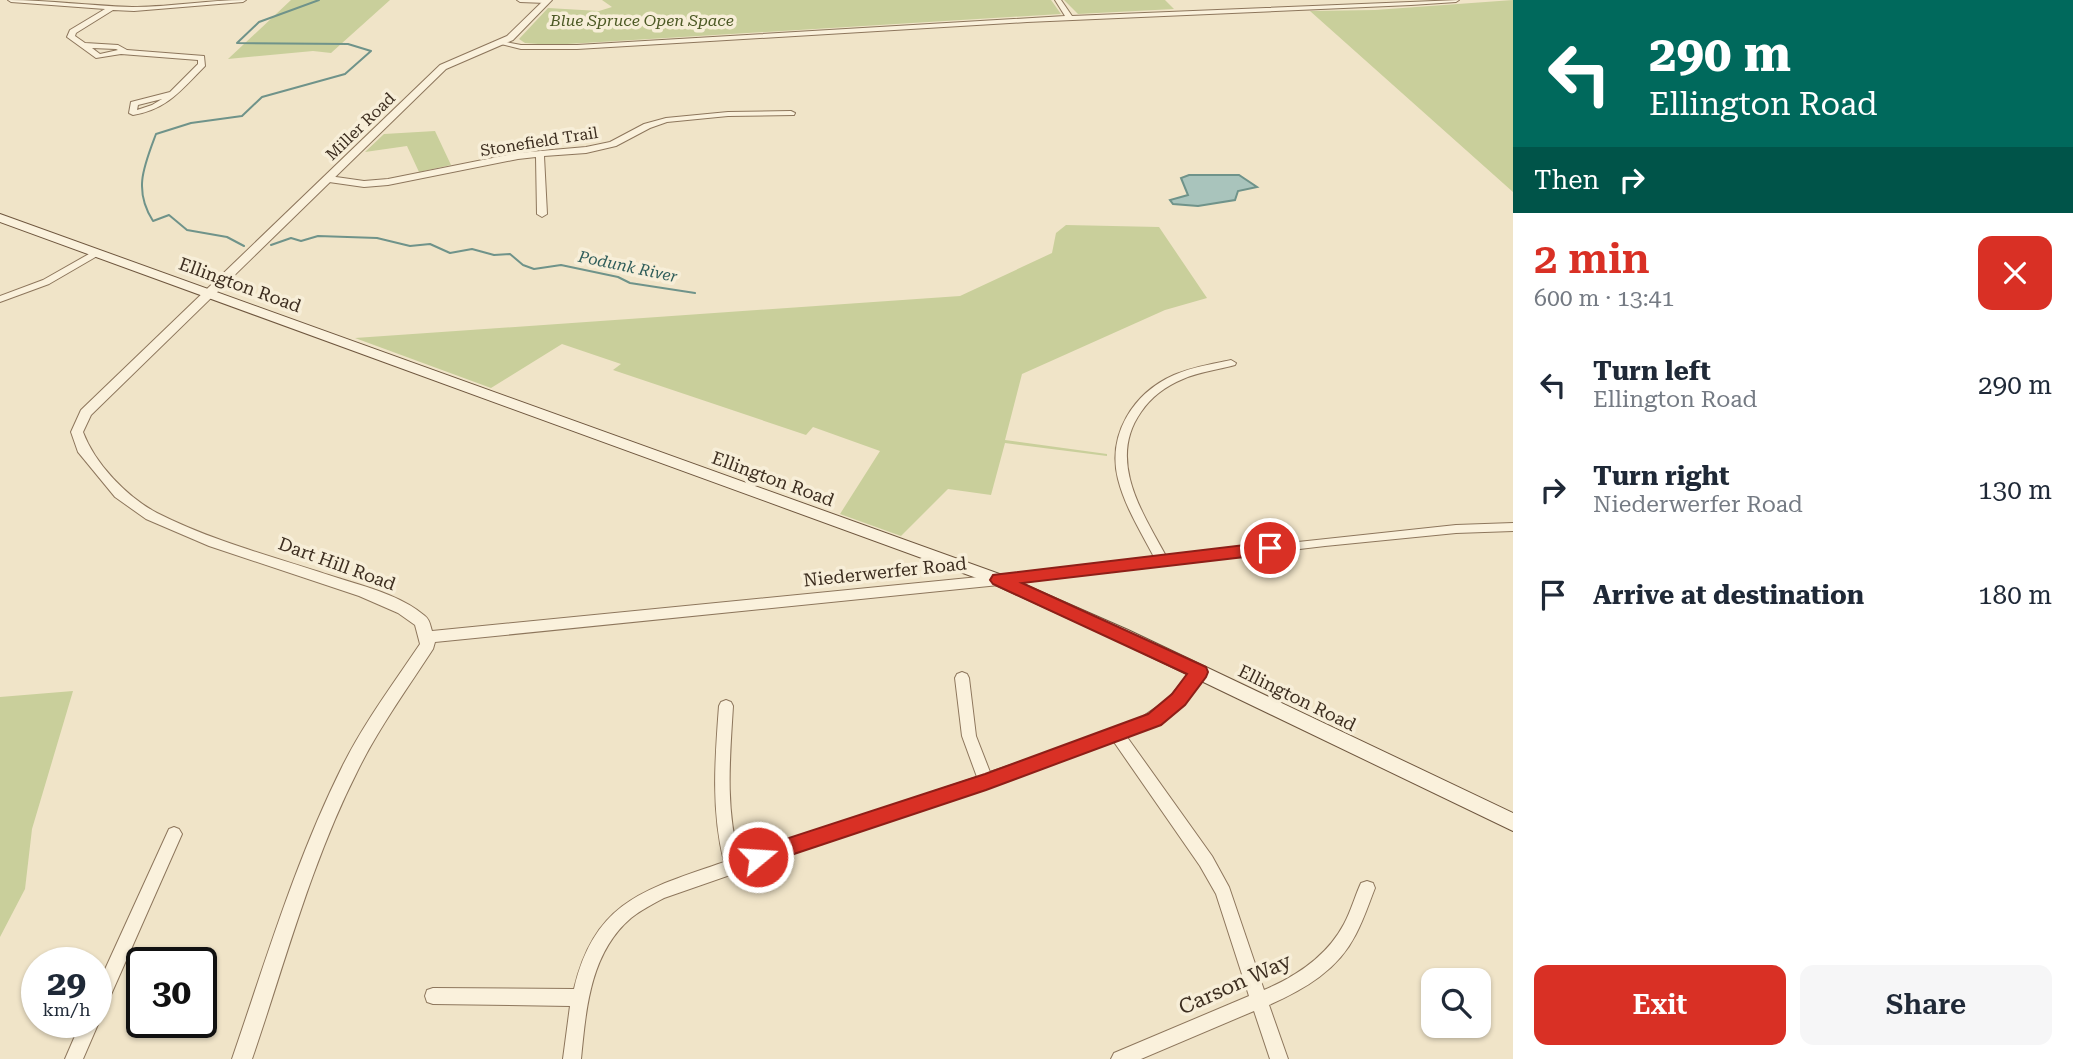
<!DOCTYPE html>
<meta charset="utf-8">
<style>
:root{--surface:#fff;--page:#f6f6f7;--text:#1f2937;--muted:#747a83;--accent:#d93025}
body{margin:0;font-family:"Roboto Serif",serif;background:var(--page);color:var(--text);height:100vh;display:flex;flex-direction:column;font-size:26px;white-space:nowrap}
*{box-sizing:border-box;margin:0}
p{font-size:23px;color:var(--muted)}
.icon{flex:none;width:38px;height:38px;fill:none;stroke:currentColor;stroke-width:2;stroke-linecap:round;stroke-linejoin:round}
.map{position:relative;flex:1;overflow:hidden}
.panel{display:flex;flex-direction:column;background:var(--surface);width:560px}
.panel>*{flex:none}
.banner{background:#00695c;color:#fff;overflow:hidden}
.controls{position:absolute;left:1421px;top:968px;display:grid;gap:14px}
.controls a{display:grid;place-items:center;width:70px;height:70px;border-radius:14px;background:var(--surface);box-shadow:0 2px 5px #0004;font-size:35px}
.speed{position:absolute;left:21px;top:947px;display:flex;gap:14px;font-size:35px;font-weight:700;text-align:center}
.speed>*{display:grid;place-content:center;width:91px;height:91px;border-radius:50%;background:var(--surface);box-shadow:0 2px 5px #0004;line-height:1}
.speed small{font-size:18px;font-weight:400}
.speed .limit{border:4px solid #111;border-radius:10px;background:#fff;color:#111}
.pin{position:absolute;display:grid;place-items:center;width:60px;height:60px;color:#fff;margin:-30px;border:4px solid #fff;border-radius:50%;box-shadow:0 2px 7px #0007}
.me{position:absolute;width:77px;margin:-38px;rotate:72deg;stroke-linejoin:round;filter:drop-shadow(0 0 5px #0008)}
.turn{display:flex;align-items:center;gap:24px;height:147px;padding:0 21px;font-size:32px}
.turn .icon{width:91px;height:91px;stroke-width:2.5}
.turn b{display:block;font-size:49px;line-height:60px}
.then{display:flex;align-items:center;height:66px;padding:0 21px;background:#0003;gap:14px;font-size:26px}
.round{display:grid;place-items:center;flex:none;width:74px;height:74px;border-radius:14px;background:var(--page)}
.summary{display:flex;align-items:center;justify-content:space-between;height:119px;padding:0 21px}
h1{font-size:42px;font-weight:600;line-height:52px;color:var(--accent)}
.action{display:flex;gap:14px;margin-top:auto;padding:14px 21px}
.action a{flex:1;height:80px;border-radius:14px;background:var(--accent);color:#fff;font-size:28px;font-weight:600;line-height:80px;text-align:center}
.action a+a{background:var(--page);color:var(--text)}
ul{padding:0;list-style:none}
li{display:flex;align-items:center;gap:21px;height:105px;padding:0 21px}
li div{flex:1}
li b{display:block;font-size:26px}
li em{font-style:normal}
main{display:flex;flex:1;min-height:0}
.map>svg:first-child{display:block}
.green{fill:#c9cf9b}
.water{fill:#a9c4bc;stroke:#6f938a;stroke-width:2}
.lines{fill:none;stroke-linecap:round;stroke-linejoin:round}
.stream{stroke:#6f938a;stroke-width:2}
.minor-casing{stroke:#8d765c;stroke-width:2}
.tertiary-casing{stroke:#8d765c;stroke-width:2}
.secondary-casing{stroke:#6f573f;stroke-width:2}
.minor{fill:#faf1dc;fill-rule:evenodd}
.tertiary{fill:#faf1dc;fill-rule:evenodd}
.secondary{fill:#faf1dc;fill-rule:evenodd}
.route{fill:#d93025;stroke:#8d1f18;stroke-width:2}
.labels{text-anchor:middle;stroke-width:7;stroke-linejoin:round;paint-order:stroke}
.far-park-label{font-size:16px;font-style:italic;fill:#4d5a26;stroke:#f7eed8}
.far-street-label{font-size:16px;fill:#3d2e20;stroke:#f7eed8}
.far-water-label{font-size:16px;font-style:italic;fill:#2f5d5a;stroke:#f7eed8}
.street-label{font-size:18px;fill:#3d2e20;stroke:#f7eed8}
.near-street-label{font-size:21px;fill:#3d2e20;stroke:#f7eed8}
</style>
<main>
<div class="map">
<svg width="1513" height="1059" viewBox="0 0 1513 1059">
<rect width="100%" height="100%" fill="#f0e4c8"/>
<!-- green -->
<g class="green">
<path d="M291,0H390L331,53L313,51L228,59Z"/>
<path d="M602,0H1051L1061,14L551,45L525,43L519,39L548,8L599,11L612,7Z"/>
<path d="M1064,0H1165L1174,9L1078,14Z"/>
<path d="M1513,0V192L1310,11L1375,10Z"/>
<path d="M435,131L451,165L419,172L407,146L365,152L384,134Z"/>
<path d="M1066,225L1159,227L1207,298L1165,310L1022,374L1005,440L1107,454V456L1005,443L991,495L948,489L901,536L840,514L880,451L813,427L806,435L613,370L621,364L562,344L491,388L355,338L960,296L1052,253L1056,233Z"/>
<path d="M73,691L32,829L25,889L0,937V697Z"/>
</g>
<!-- water -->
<path class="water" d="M1189,175H1239L1257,187L1238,191L1235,200L1198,206L1173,204L1170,200L1188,195L1181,178Z"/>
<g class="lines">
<!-- stream -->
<g class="stream">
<path d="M271,245L291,238L301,241L318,236L377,238L410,246L430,244L450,253L472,249L494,255L510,254L523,265L534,269L561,265L618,277L630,283L695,293"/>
<path d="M244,246L227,237L187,230L169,215L153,221C133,190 144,166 156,134L191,123L242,116L262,97L345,74L371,51L348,44L237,43L259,22L319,0"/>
</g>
<defs>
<g id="minor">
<path d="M8,0C49,0 91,6 132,7C170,7 208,0 246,0L243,2L134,11L113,10L76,33L75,36L85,43L118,45L127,50L204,56L205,66C181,90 168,109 133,115L129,113L131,102L170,92L198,64V60L121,54L96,58L67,37L70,30L105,9L11,2ZM92,48L116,49L118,50L100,54ZM162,99L152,105L137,110L138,105Z"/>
<path d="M517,0H549V1L546,3L520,2Z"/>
<path d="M1055,0H1061L1072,16L1459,0L1456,2L1411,5L1027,22L577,49H521L497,43L501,41L521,45H577L1065,16Z"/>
<path d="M791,111L795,113L794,115L728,116L667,122L650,128L616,146L586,153L544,156L547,214L542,217L537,214L536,157L518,159L388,185L364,187L329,182L325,179L329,176L364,181L388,179L518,153L586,147L610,142L644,124L666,118L728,112Z"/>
<path d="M96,250L99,251V255L49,284L0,302V296L43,280Z"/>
<path d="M1231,360L1236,363L1235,365C1217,370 1199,372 1183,379C1166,386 1151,397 1141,412C1107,460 1142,512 1166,556L1456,525L1513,523V531L1456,533L1325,546L999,585L994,583L993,580L994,577L999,575L1154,557C1141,532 1125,507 1118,479C1107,435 1133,393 1174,375C1192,367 1212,364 1231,360Z"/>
<path d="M1199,666L1204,668L1206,672L1204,676C1181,706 1162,722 1127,737L1212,856L1229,887L1264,990C1297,976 1327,956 1344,924C1351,911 1355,896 1361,883L1367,881L1373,883L1375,888C1369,903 1364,919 1356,934C1338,970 1305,989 1269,1005L1288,1059H1270L1254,1011L1141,1059H1111L1114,1053L1249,996L1216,894L1200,866L1114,742L992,784L986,788L983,787L664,898C653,904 641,910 631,918C590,953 586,1009 581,1059H563L570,1006L433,1004L427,1002L425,996L427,990L433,988L574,989C595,900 647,889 724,862C711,810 715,759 719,706L721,702L726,700L731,702L733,706C730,757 725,807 739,857L977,777L962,736L955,678L957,674L962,672L967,674L969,678L976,736L990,772L1113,730L1139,719L1167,700L1194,668Z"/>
<path d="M174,827L179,829L182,834L102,1015L97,1017L99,1022L83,1059H65L81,1022H96V989L169,829Z"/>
</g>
<path id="tertiary" d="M544,0H552L513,40L446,69L91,415L83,432C95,464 127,497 157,513C214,542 278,558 338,578C367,587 402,596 425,616C430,620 430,625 432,631L999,575L1004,576L1006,580L1004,584L999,585L435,642L433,649C407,689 378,729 357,772C311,863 285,963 252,1059H232C266,960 296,859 343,765C364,723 393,684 420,644L415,625L398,613L359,596L209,546L146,519L115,497L78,452L71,432L81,410L440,65L507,36Z"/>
<path id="secondary" d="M0,214L1005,576L1128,630L1513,813V831L1116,640L993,584L0,222Z"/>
</defs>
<!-- minor casing -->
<use href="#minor" class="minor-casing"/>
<!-- tertiary casing -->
<use href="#tertiary" class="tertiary-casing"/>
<!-- secondary casing -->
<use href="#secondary" class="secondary-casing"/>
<!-- minor -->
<use href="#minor" class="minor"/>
<!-- tertiary -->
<use href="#tertiary" class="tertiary"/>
<!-- secondary -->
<use href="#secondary" class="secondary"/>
</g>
<!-- route -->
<path class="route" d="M1270,542L1279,548L1270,554L1022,583L1206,667L1208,672L1206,677L1185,705L1161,725L986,790L758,866L751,864L748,857L751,850L758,848L985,774L1148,714L1172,694L1187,674L993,584L990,580L993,575Z"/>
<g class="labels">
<!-- far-park labels -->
<g class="far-park-label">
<text x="642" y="26">Blue Spruce Open Space</text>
</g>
<!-- far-street labels -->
<g class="far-street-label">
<text transform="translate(360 126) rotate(-44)" y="6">Miller Road</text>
<text transform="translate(539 141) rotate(-9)" y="6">Stonefield Trail</text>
</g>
<!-- far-water labels -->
<g class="far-water-label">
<text transform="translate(628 266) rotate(12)" y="6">Podunk River</text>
</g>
<!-- street labels -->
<g class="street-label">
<text transform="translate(240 285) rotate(20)" y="6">Ellington Road</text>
<text transform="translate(773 479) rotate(20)" y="6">Ellington Road</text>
<text transform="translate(337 564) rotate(20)" y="6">Dart Hill Road</text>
<text transform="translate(885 572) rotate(-6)" y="6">Niederwerfer Road</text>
<text transform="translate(1297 698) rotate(26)" y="6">Ellington Road</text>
</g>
<!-- near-street labels -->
<g class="near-street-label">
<text transform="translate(1235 984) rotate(-24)" y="7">Carson Way</text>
</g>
</g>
</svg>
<div class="controls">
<a><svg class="icon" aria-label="search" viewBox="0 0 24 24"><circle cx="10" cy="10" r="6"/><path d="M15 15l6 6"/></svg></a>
</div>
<div class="speed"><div>29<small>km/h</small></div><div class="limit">30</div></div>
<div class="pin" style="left:1270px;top:548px;background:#d93025"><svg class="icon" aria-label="arrive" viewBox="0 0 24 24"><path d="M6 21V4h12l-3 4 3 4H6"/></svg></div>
<svg class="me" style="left:758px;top:857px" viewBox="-20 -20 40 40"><circle r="17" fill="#d93025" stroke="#fff" stroke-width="3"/><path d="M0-11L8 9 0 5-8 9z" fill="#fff"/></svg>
</div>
<section class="panel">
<div class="banner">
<div class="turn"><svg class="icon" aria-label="left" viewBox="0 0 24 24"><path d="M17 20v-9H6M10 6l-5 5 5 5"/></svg><div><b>290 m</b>Ellington Road</div></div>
<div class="then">Then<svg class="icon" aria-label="right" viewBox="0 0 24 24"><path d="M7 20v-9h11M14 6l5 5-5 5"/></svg></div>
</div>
<div class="summary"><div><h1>2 min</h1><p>600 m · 13:41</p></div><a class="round" style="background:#d93025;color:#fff"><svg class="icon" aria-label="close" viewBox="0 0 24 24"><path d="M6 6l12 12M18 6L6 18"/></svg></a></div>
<ul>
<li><svg class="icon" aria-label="left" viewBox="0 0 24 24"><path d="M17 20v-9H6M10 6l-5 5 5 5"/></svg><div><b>Turn left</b><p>Ellington Road</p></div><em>290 m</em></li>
<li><svg class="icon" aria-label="right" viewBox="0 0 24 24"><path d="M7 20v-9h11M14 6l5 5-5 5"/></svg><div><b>Turn right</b><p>Niederwerfer Road</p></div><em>130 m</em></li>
<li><svg class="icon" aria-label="arrive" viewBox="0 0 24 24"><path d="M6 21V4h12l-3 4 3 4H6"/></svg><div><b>Arrive at destination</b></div><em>180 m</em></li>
</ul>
<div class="action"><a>Exit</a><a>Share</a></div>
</section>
</main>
